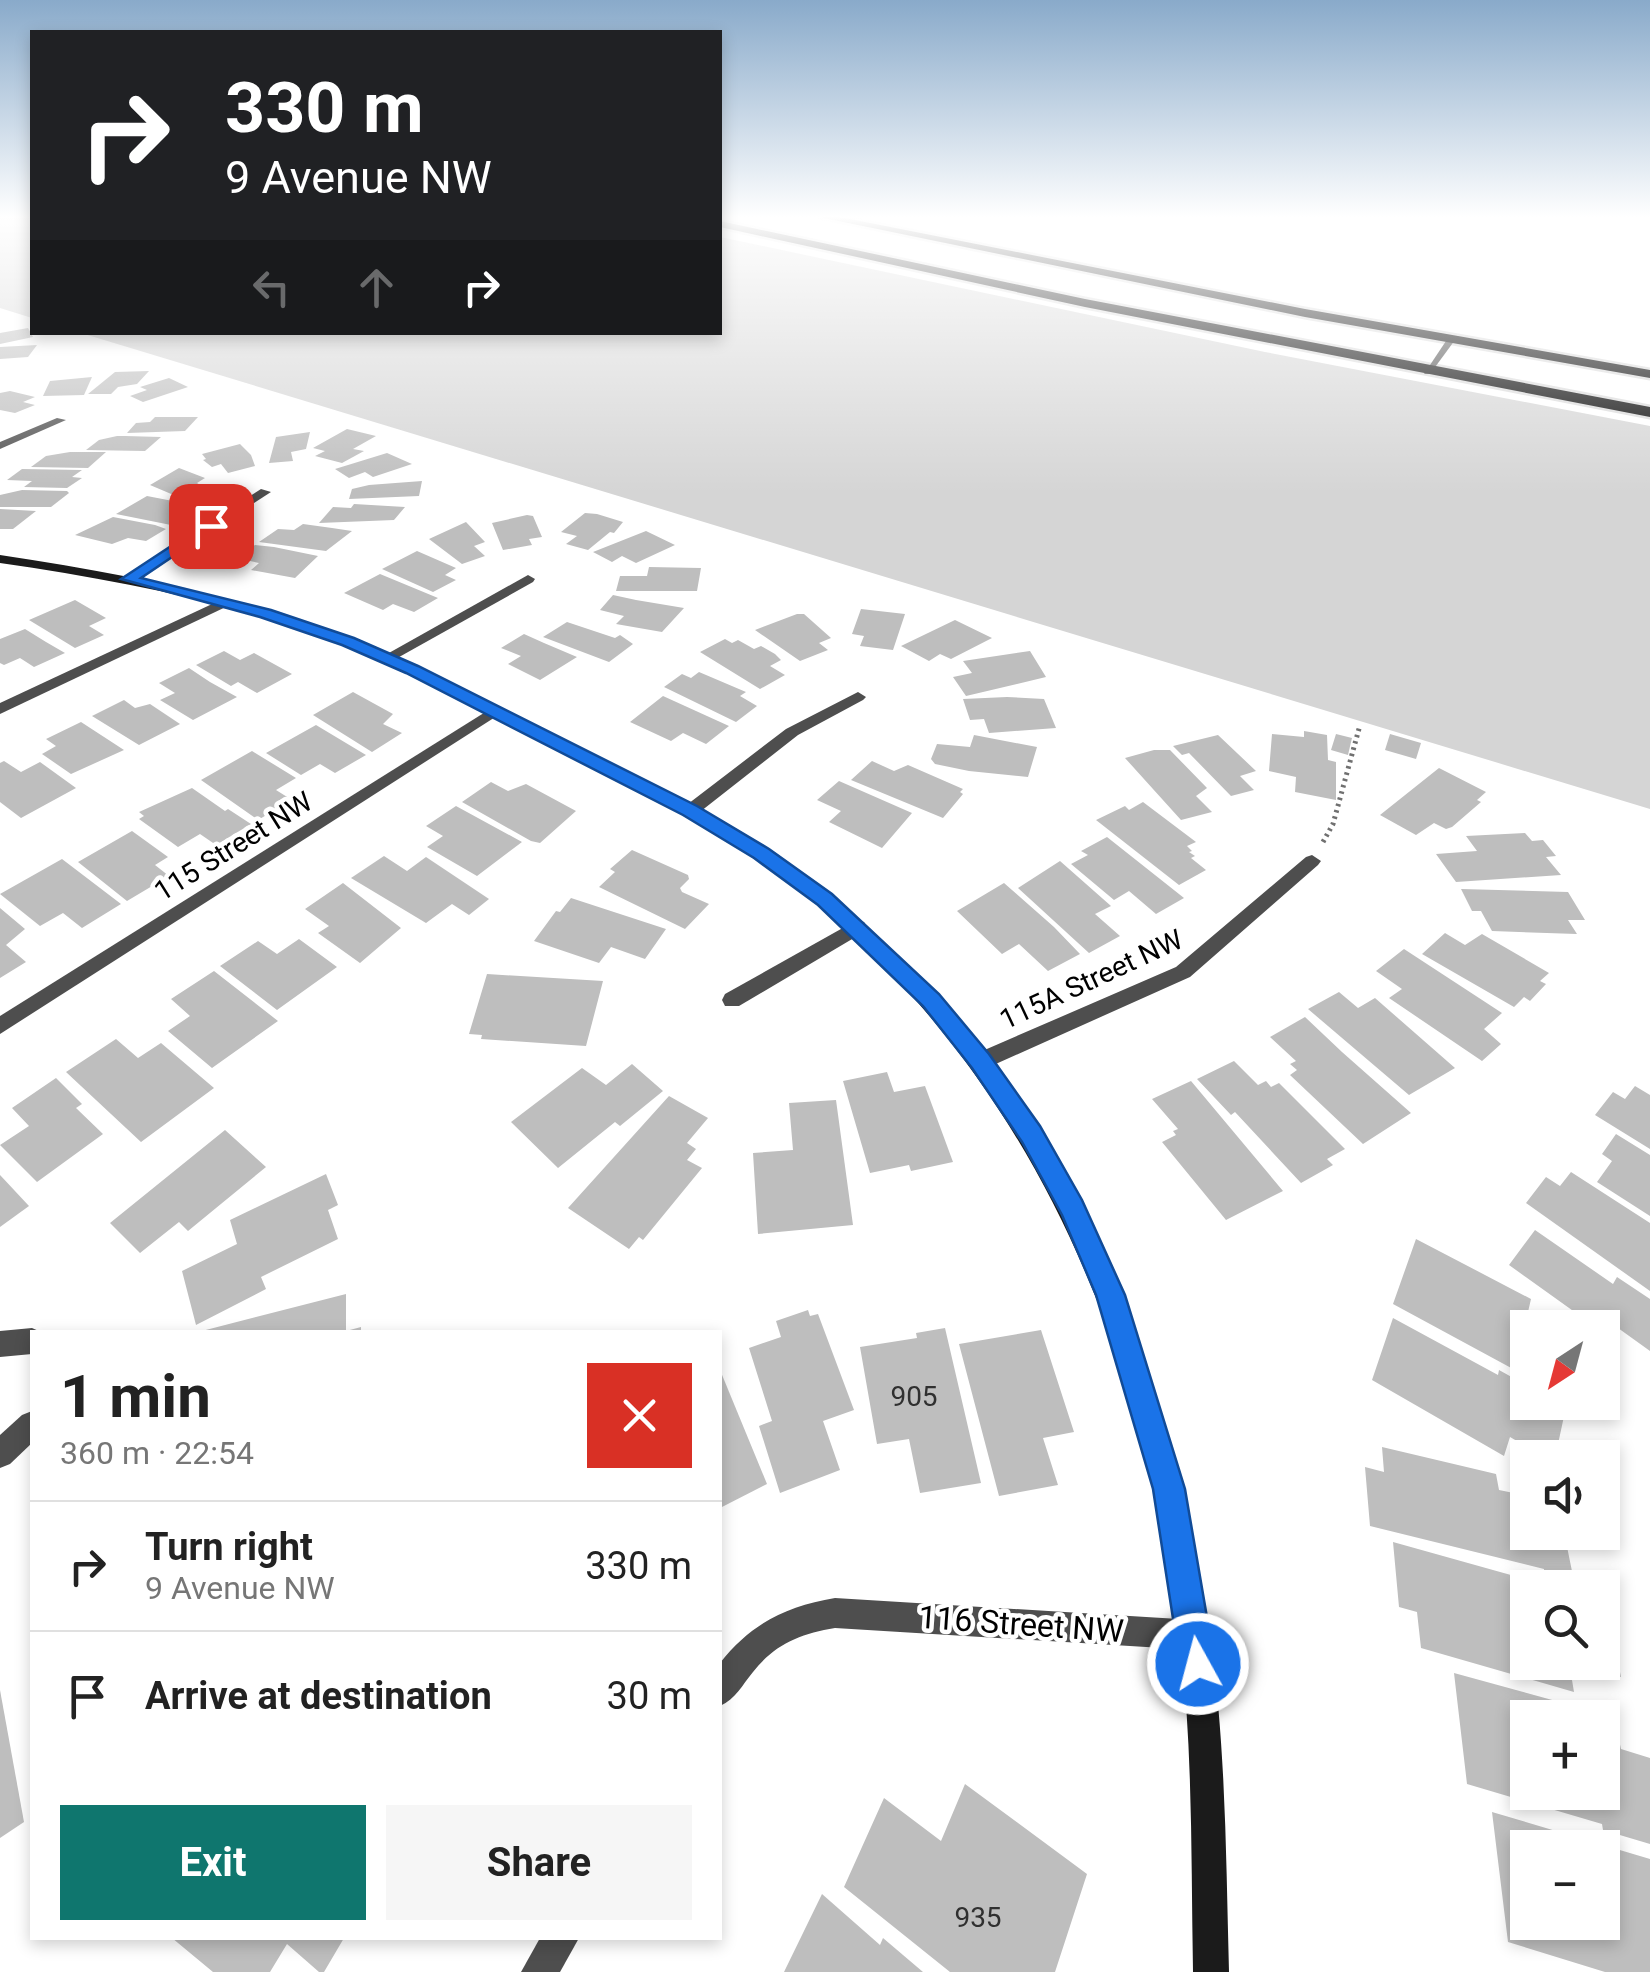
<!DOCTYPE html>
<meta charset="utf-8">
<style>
:root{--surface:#fff;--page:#f6f6f6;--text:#222;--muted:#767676;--line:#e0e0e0;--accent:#0f766e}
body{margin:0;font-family:Roboto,sans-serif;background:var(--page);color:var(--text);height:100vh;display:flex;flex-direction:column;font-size:38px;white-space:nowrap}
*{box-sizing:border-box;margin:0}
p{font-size:32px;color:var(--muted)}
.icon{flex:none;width:55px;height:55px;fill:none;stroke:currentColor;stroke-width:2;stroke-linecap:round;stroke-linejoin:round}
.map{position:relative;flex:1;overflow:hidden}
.sheet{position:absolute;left:30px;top:1330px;width:692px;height:610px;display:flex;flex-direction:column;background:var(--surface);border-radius:0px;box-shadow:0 5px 15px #0003}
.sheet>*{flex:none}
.top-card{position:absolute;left:30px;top:30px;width:692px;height:305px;border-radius:0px;box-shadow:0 5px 15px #0003;background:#202124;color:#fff;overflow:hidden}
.needle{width:65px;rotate:216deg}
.buttons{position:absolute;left:1510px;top:1310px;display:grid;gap:20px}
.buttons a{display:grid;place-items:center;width:110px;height:110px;border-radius:0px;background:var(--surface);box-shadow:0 5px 15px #0003;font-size:50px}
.pin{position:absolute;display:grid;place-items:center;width:85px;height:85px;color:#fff;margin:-42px;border-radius:20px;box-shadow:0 5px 15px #0006}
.me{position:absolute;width:110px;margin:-55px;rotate:353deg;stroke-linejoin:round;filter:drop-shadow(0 0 8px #0008)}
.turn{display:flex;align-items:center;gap:35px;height:210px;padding:0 30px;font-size:45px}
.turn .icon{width:130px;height:130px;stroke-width:2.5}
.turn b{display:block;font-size:70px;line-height:85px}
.lanes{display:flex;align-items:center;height:95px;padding:0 30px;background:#0003;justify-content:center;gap:50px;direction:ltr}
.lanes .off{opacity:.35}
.round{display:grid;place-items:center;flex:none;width:105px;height:105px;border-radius:0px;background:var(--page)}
.head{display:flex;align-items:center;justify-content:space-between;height:170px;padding:0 30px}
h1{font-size:60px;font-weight:700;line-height:75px}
.cta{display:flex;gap:20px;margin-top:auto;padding:20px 30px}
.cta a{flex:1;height:115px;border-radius:0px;background:var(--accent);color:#fff;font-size:40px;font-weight:700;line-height:115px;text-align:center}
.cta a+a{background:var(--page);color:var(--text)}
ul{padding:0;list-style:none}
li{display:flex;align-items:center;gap:30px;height:130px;padding:0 30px;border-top:2px solid var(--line)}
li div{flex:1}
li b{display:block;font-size:38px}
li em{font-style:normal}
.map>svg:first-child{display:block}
.green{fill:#d5d5d5}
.building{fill:#bebebe;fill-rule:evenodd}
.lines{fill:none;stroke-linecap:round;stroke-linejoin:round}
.highway-casing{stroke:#dbdbdb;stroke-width:5}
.path{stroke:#707070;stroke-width:5;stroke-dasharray:2.5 4;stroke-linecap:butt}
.lane{fill:#4e4e4e;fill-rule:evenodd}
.street{fill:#4e4e4e;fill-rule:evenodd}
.secondary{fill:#1b1b1b;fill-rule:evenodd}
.highway{fill:#000;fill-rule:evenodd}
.route{fill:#1a73e8;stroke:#114b97;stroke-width:2.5}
.labels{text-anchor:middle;stroke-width:9;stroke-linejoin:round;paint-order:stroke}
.street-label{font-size:28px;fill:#000;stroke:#fff}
.near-number-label{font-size:28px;fill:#303030}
.near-street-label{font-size:32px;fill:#000;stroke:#fff}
</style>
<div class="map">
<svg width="1650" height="1972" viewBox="0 0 1650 1972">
<rect width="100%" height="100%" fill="#fff"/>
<!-- green -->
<g class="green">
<path d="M0,217H32V318L0,308Z"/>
<path d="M720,237L1265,352L1650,426V809L81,333L720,332Z"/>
</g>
<!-- building -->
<g class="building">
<path d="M28,328L33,337L0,344V333Z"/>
<path d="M37,345L28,357L0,359V347Z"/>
<path d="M149,371L137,384L118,387L111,394H88L115,372Z"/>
<path d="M92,377L84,395L43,396L50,381Z"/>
<path d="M169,378L188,387L143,402L130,396L147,390L140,387Z"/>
<path d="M10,391L35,397L23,402L35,405L15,413L0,410V393Z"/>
<path d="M155,417H198L185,431L127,433L136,423L150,422Z"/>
<path d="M347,429L376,436L353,449L364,451L342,463L315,456L325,451L313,448Z"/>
<path d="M310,432L306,449L291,452L293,461L269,463L276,437Z"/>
<path d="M117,436H125L161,437L145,451L86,450L99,440Z"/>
<path d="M240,444L251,455L255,466L228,473L221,464L212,467L203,460L206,459L202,454Z"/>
<path d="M70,452H106L88,468L31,467L46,456Z"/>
<path d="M387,453L412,464L373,477L365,472L349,478L335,469Z"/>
<path d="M179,468L205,478L197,483L206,489L183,499L150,485Z"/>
<path d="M22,469L82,470L72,477L82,478L67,488L24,487L32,481L7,480Z"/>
<path d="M422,481L419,496L349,499L352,489L369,485Z"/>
<path d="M22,490L67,491L69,493L51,507H0V495Z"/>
<path d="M147,496L178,502L181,504L172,510L189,514L171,525L116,514Z"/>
<path d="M354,504L405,507L394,520L319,523L333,507L351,508Z"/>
<path d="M0,509L36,511L13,529H0Z"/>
<path d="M585,513L597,514L623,522L614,533L610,532L588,550L566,544L577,536L561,532Z"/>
<path d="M527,515L533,516L542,537L529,539L532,545L503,550L492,523Z"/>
<path d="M113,517L155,525L166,529L146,541L128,538L112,544L75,535Z"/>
<path d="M466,522L485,542L474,546L485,556L462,564L429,539Z"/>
<path d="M303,524L332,528L352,531L326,551L259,542L278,529L294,530Z"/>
<path d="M646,531L675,545L636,563L622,556L612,562L593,552Z"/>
<path d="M255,545L274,547L318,556L295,578L251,570L259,563L236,558Z"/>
<path d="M417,551L456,568L445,575L456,580L433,592L382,569Z"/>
<path d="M649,567L701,568L697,591H616L620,576H647Z"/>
<path d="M380,574L438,598L414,612L393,604L383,610L344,593Z"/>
<path d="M613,595L636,600L684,608L662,632L616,624L624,616L600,610Z"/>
<path d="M75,600L106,618L89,626L104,635L75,648L29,620Z"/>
<path d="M861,609L905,614L893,650L860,646L864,636L852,634Z"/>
<path d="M797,614H804L831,638L819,643L828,650L800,661L755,630Z"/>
<path d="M955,620L992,638L951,659L940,654L929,661L901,646Z"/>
<path d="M567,622L615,638L620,635L633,644L609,662L543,637Z"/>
<path d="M25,629L46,642L65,653L34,667L20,658L4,665L0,663V639Z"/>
<path d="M524,634L544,643L577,657L540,680L508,664L521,656L501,648Z"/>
<path d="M725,639L732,643L738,640L754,649L761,646L775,654L781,660L770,666L785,675L760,689L700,652Z"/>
<path d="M224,651L240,660L254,653L292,674L257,693L238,682L231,686L196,665Z"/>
<path d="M1030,651L1046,677L966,696L953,677L972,673L963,661Z"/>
<path d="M189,668L210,682L237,697L193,720L160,700L175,693L159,683Z"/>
<path d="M699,672L746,692L740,696L757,706L736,722L664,687L682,674L691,678Z"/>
<path d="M353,692L393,714L383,724L402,733L372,752L313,715Z"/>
<path d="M663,696L729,726L706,744L683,733L671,741L630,722Z"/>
<path d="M1007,697L1044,699L1056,728L989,733L984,719L970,720L963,699Z"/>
<path d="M124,700L135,708L150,704L180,724L139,745L92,716Z"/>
<path d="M81,722L124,750L71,774L42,754L56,746L46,739Z"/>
<path d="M316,725L366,755L335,773L320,764L301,775L266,753Z"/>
<path d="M1304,731L1327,735L1328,760L1336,762V800L1295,792L1296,777L1269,771L1272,734L1304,737Z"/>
<path d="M1336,734L1352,738L1348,755L1331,750Z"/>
<path d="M1390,734L1421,743L1416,759L1385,750Z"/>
<path d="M974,735L1037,747L1028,777L969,771L935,764L931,759L937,744L970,747Z"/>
<path d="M1218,735L1256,771L1240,776L1254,790L1231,796L1189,753L1182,755L1173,746Z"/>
<path d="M1154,750H1170L1207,788L1196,796L1212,812L1181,820L1125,758Z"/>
<path d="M252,751L296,778L276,790L292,800L258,820L201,780Z"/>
<path d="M4,761L21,772L40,762L76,788L21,818L0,802V763Z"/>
<path d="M872,761L894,771L908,765L963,789L960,792L963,794L943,818L851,780Z"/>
<path d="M1439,768L1486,792L1477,800L1481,802L1452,827L1446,829L1434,823L1416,835L1380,815Z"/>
<path d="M839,781L912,813L882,848L829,822L841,811L817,800Z"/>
<path d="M491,782L508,791L526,784L576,811L540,843L531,841L462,802Z"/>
<path d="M192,788L225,811L228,809L251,824L216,845L200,834L178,847L139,819L144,816L139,812Z"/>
<path d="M1143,802L1196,842L1187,846L1192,851L1189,852L1195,856L1191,858L1206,870L1179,885L1096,820L1125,806L1129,810Z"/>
<path d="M456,806L522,842L477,876L427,847L443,836L426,826Z"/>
<path d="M132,831L168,857L155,865L169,876L127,901L78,862Z"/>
<path d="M1525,833L1532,841L1543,840L1556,856L1546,857L1561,875L1456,882L1436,854L1477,851L1466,836Z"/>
<path d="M1107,837L1184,898L1156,914L1129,891L1114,900L1071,864L1088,855L1081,851Z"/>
<path d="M632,850L688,875L689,879L680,888L682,892L709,904L685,929L599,887L615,872L610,869Z"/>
<path d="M384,856L407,871L426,857L489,899L469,915L452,904L426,923L351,878Z"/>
<path d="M62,859L121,904L82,928L63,913L40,926L0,894Z"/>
<path d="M1060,861L1111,906L1095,914L1120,936L1089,953L1018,888Z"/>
<path d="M343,883L401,928L360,963L318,933L329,926L305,909Z"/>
<path d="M1004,883L1054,927L1080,954L1048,971L1019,944L1002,954L957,911Z"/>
<path d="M1461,889L1568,892L1585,920H1568L1577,934L1492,931L1481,911H1472Z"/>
<path d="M571,898L666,929L645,959L611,947L599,963L534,941L556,911L560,912Z"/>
<path d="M0,908L25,929L6,945L26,962L0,978Z"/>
<path d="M1445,933L1465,945L1482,934L1549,973L1540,981L1546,984L1530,1001L1524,997L1514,1007L1422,954Z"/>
<path d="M299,939L337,967L277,1010L220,966L258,941L277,954Z"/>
<path d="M1404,949L1502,1013L1484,1029L1501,1044L1482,1061L1389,998L1402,989L1376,971Z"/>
<path d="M214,971L278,1021L212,1068L168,1031L190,1016L171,999Z"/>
<path d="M487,974L603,981L586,1046L481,1039L482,1035L469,1034Z"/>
<path d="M1339,992L1358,1008L1375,998L1455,1068L1409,1095L1308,1009Z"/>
<path d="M1305,1017L1342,1052L1411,1113L1363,1144L1290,1075L1297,1070L1290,1064L1296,1061L1270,1037Z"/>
<path d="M116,1039L138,1058L161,1043L214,1088L141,1142L66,1072Z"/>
<path d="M1234,1061L1258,1085L1266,1081L1271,1087L1279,1083L1345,1149L1327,1159L1333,1165L1301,1183L1235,1112L1231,1115L1197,1079Z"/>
<path d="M632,1064L663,1091L620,1126L615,1122L558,1168L511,1122L582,1068L606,1085Z"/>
<path d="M887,1072L894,1092L925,1086L953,1162L911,1171L909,1165L870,1173L843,1081Z"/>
<path d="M56,1078L82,1104L76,1108L103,1134L37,1182L0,1145L29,1126L12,1108Z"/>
<path d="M1191,1081L1283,1191L1226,1220L1162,1142L1176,1135L1173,1131L1178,1129L1152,1099Z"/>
<path d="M1635,1086L1650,1095V1149L1595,1115L1613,1092L1625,1099Z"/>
<path d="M669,1096L708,1118L687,1143L696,1149L687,1160L702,1168L643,1240L639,1237L629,1249L568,1208Z"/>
<path d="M836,1100L853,1225L758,1234L753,1153L793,1150L789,1103Z"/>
<path d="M225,1130L266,1167L188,1231L179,1222L140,1253L110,1223Z"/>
<path d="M1616,1134L1650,1155V1216L1597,1182L1612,1161L1602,1154Z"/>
<path d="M1571,1172L1650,1223V1291L1526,1203L1546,1177L1560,1186Z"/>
<path d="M326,1174L338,1205L328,1210L338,1239L261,1277L266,1289L196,1325L182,1271L237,1244L230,1220Z"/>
<path d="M0,1175L29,1206L0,1227Z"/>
<path d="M1535,1230L1613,1284L1617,1277L1650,1299V1351L1618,1328L1612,1338L1602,1328H1597L1509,1265Z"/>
<path d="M1416,1239L1531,1299L1528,1312L1552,1325L1528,1328V1377L1393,1304Z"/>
<path d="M346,1294V1331L361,1327V1332H198Z"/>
<path d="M808,1310L810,1316L818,1314L854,1410L823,1421L840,1470L780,1493L759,1426L772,1421L749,1348L781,1337L776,1321Z"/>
<path d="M1393,1318L1498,1375L1499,1370L1528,1386V1402H1558L1566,1407L1555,1458H1546L1510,1437L1504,1456L1372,1380Z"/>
<path d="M945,1328L981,1483L920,1493L909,1439L877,1444L860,1347L917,1338L916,1333Z"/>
<path d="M1041,1330L1074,1432L1043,1438L1058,1485L999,1496L959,1344Z"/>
<path d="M720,1370L767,1484L720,1508Z"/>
<path d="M1382,1447L1496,1474L1499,1490L1528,1496V1532H1564L1574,1581L1544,1573V1569L1370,1526L1365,1467L1384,1472Z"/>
<path d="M1393,1542L1550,1586L1528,1588V1662H1569L1574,1692L1421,1648L1417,1612L1399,1607Z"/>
<path d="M1602,1601L1606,1602L1621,1677L1571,1664L1602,1662Z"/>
<path d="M1454,1673L1614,1717L1621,1749L1650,1758V1844L1603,1830L1602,1824L1467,1784ZM1528,1718H1602V1792H1528Z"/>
<path d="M0,1690L24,1822L0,1838Z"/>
<path d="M965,1784L1087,1874L1055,1972H950L844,1887L884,1798L941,1841Z"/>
<path d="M1492,1812L1650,1859V1972H1605L1508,1942ZM1528,1848H1602V1922H1528Z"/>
<path d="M822,1894L880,1945L883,1938L923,1972H784Z"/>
<path d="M172,1938H344L324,1972H319L287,1944L270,1972H213Z"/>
</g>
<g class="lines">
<defs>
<g id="highway">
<path d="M819,217H840L1305,309L1650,370V378L1305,317Z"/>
<path d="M720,221L1085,299L1650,407V417L1085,307L720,227Z"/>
</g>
</defs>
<!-- highway casing -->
<use href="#highway" class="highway-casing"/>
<!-- path -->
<path class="path" d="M1323,842L1333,824L1360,725"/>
<!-- lane -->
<path class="lane" d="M1448,338L1455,340L1430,374H1424Z"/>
<!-- street -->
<g class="street">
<path d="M57,418L66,420L0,449V442Z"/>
<path d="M261,489L271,492L133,582L121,579Z"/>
<path d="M528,575L535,579L533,582L392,661L380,658Z"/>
<path d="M225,598L232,602L230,605L0,714V703Z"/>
<path d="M858,692L866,697L863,700L798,735L696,815H684L681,811L684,807L786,729Z"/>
<path d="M495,706L503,711L500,714L0,1034V1016Z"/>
<path d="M1312,855L1321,861L1318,865L1190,977L989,1067L981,1070L973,1067L970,1061L973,1055L1176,967L1306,857Z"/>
<path d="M857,920L864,922L867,927L864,932L739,1006H725L722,1000L725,994Z"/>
<path d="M32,1328L41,1332H32V1354L0,1357V1331Z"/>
<path d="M32,1411V1443L10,1464L0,1468V1435L22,1415Z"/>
<path d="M835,1598L1195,1620L1206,1624L1210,1635L1206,1646L1195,1650L835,1628C800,1634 775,1644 753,1672C742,1685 736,1699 720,1706V1663C751,1624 786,1606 835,1598Z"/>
<path d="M540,1938H579L560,1972H521Z"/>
</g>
<!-- secondary -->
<path class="secondary" d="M0,555C118,573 236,595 348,637C427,666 501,708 576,746C648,782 723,815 788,863C1043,1047 1166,1331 1210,1635C1226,1746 1226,1860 1229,1972H1193C1191,1861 1193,1750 1180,1640C1145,1339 1023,1056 776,871C712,824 637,790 567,754C494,716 421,675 343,645C233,602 117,580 0,563Z"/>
<!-- highway -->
<use href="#highway" class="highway"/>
</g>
<!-- sky -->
<linearGradient id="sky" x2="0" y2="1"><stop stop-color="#89aaca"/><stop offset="0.44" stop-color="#fff"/><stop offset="1" stop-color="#fff" stop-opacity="0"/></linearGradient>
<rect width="1650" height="493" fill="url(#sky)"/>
<!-- route -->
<path class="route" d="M206,523L218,526L141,578L271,610L354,638L418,666L697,806L769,849L832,894L939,994L989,1054L1040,1126L1082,1200L1125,1295L1185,1489L1215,1664L1210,1677L1198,1682L1185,1677L1180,1664L1153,1489L1096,1295L1062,1215L1022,1142L972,1068L923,1006L818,905L754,858L683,815L406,673L342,645L260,617L121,579Z"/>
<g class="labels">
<!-- street labels -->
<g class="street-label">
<text transform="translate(233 846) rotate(-32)" y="10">115 Street NW</text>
<text transform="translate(1091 979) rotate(-25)" y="10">115A Street NW</text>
</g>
<!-- near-number labels -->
<g class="near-number-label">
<text x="914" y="1406">905</text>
<text x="978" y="1927">935</text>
</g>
<!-- near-street labels -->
<g class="near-street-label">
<text transform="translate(1021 1624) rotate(4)" y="11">116 Street NW</text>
</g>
</g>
</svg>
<div class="buttons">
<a><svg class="needle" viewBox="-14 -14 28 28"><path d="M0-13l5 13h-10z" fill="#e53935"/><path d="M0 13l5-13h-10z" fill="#767676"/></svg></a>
<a><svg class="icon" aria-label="sound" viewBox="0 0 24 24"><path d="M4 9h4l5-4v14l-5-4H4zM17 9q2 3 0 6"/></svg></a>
<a><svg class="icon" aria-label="search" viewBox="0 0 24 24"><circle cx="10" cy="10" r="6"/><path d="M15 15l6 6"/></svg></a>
<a>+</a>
<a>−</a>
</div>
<div class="pin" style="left:211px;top:526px;background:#d93025"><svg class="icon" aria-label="arrive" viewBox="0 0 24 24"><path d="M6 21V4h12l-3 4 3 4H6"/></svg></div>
<svg class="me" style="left:1198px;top:1664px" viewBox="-20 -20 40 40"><circle r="17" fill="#1a73e8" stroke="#fff" stroke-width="3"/><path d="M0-11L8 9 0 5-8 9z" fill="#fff"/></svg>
<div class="top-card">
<div class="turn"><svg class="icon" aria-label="right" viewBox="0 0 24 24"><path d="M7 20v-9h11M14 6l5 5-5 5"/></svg><div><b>330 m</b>9 Avenue NW</div></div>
<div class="lanes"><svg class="icon off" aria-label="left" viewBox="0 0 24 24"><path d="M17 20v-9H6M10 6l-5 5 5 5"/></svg><svg class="icon off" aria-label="ahead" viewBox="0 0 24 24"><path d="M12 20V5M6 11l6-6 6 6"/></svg><svg class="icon" aria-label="right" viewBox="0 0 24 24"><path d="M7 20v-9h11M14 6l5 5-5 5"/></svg></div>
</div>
<section class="sheet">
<div class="head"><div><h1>1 min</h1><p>360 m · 22:54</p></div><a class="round" style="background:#d93025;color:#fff"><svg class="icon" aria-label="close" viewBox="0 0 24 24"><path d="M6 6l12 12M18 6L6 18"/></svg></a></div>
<ul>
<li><svg class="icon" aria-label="right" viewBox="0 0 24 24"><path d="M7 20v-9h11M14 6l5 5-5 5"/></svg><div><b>Turn right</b><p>9 Avenue NW</p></div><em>330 m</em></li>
<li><svg class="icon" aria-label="arrive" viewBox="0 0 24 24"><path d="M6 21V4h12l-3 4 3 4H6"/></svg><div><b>Arrive at destination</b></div><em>30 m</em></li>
</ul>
<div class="cta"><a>Exit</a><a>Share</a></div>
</section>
</div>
